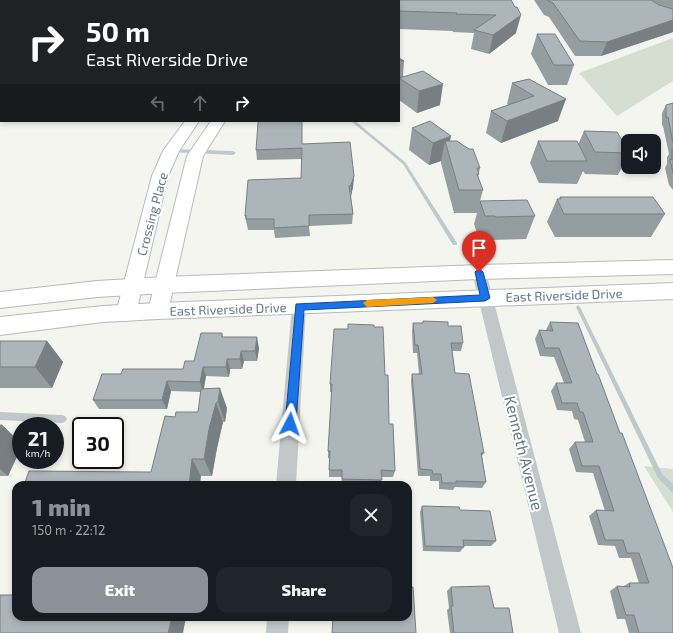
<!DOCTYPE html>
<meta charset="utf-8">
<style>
:root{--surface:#171b24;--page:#20242c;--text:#f1f3f6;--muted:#9ea1a6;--accent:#8c9099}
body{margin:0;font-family:"Exo 2",sans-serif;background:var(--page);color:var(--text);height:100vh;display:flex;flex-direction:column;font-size:15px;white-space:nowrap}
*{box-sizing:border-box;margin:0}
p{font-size:13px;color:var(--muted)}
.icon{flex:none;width:22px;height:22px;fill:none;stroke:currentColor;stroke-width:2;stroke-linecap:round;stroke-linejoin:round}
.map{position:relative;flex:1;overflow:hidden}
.details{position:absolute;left:12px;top:481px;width:400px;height:140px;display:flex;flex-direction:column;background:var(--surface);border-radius:12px;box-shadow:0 2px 6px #0003}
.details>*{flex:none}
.guide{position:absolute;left:0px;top:0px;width:400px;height:122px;box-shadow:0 2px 6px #0003;background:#202124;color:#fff;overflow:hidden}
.fabs{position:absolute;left:621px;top:134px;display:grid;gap:8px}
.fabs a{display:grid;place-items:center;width:40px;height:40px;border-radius:8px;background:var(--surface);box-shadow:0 2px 6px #0003;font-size:20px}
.speed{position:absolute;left:12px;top:417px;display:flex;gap:8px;font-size:20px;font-weight:700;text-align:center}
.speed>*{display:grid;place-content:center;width:52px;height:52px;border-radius:50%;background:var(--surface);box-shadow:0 2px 6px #0003;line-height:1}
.speed small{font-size:10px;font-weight:400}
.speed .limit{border:2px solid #111;border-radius:6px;background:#fff;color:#111}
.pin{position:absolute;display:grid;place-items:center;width:34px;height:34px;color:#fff;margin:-41px -17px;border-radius:50% 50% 50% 0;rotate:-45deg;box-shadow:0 0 4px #0007}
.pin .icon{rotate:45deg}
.me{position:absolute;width:44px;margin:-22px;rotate:4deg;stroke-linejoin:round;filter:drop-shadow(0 0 3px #0008)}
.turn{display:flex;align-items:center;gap:14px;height:84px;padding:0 20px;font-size:18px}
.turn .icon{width:52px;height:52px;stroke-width:2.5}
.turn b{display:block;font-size:28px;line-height:34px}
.lanes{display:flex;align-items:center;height:38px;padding:0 20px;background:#0003;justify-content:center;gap:20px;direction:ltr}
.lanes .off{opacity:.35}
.round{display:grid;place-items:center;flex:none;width:42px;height:42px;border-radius:12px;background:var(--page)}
.summary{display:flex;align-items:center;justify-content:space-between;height:68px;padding:0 20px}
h1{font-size:24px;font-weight:800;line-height:30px;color:var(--accent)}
.action{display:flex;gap:8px;margin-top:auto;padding:8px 20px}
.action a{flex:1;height:46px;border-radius:12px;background:var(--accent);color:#fff;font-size:16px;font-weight:800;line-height:46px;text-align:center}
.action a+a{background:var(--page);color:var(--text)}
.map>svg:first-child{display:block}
.green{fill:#d6ddd1}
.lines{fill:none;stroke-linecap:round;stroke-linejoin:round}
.stream{fill:#bccace;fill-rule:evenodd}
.river{fill:#bccace;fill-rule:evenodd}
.secondary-casing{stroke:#b6bcc0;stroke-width:2}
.primary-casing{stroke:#b5babd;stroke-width:2}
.lane{fill:#c2c7ca;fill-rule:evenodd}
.street{fill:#c2c7ca;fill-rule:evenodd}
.secondary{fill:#fff;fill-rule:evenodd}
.primary{fill:#fff;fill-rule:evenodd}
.wall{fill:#949da0}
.shaded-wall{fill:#787f82}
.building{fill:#acb6ba;stroke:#787f82}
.route{fill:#1a73e8;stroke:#114b97}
.slow{fill:#f59e0b}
.labels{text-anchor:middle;stroke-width:4;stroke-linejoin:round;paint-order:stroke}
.street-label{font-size:13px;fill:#617885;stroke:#fff}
.near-street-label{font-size:16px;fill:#617885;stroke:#fff}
</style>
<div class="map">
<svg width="673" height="633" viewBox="0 0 673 633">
<rect width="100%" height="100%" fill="#f5f5f0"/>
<!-- green -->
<g class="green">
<path d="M673,38V81L617,116L579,73Z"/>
<path d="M644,466L673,469V512Z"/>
</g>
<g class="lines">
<!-- stream -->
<g class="stream">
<path d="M351,121H355L405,162L457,243V245H453L403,164Z"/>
<path d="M578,305L580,307L662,474L673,484V492L671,491L658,478L576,307Z"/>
</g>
<!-- river -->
<path class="river" d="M0,39H1L0,50Z"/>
<defs>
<g id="secondary">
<rect x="284" y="0" width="10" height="1"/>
<rect x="300" y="0" width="10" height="1"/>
<path d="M185,121H199L179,151L168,176L136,313L133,319L126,321L119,319L116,313L152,176L163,151Z"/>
<path d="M211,121H225L203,156L168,311L165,317L158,319L151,317L148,311L187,156Z"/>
</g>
<g id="primary">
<path d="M673,260V274L479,279L164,293L97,297L0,308V292L97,281L164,277L479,265Z"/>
<path d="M673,283V299L158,319L103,322L0,335V317L103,306L158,303Z"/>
</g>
</defs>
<!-- secondary casing -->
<use href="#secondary" class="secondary-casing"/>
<!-- primary casing -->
<use href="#primary" class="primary-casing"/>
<!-- lane -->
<g class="lane">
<path d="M171,149L233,151L236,153L233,155L169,152L168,151Z"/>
<path d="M0,412L62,415L65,416L67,419L65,422L62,423L0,420Z"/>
</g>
<!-- street -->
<g class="street">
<path d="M479,267L484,269L486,272L581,633H559L472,272L474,269Z"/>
<path d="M299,301L304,303L306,307L296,485H276L292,307L294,303Z"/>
<path d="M267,617H289L288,633H266Z"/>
</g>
<!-- secondary -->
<use href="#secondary" class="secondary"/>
<!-- primary -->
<use href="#primary" class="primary"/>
</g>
<!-- wall -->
<g class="wall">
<path d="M373,0H511L516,33L489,54L471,49L474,33L453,32V31L399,29V1H373Z"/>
<path d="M534,0H673V32L601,56H575L549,17L544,15Z"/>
<path d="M537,34L574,65L567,85H548L531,54Z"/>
<path d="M399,58L404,61L403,77L440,105L417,113L399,100Z"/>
<path d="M529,79L558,121L501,143L486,133L491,111L508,105L507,104L512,83Z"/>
<path d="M673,103V190L669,185L665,168L667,164V157L669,154L663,126L662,125V113L666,105Z"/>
<path d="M412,128L451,141L480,168L478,177L483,190L480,201L535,216L526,239L489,240V238L479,239L474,224L477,213H454L441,163V161L429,165L409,150Z"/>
<path d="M584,131L628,150V155L618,175L585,174L583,171L577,184L539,183L530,163L538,141L578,145Z"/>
<path d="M303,144L354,176L353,187L351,196L353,214L352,224L309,226L310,236L275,238L274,230H248L245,216L301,178L302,159L257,160L256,150Z"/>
<path d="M560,197L665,214L651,237H555L547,222L557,199H559Z"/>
<path d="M423,321L448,326L463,343L461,351H452L455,373L484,453L482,456L486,482L482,488L455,487L453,490L439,489V481H430V476H418L411,381L412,374H419L417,353H413L412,331L413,323H422Z"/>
<path d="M550,322L673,633H629L625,619H617L610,591L617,586L622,587L629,583H639L631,558H619L615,546L598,545L589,516L596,510L605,511L593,473L576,472L569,449L575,442H585L578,420L574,419L572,411L557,410L551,391L556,383H564L554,357L540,356L535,339L539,330H546Z"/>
<path d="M222,333L223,337L259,348L257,361H244L242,369H230L229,377L206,376L204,389L227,408L225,422H223L217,448L212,476H201L151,472L175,417L198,412L201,392L171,391L167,409H99L93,400L121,374L183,369L194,361Z"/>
<path d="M0,341H47L63,362L52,388H0Z"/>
<path d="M385,375L389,424L395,471L393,477H381V485H341L342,477H329V458H328V451L332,392H330V384Z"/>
<path d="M0,425H2L21,443V448L8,476H0Z"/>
<path d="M422,506L460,510L496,541L491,546H463L464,547L460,552L423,551L420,512Z"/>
<path d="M451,587L513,633H450L447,610L449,608L447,591Z"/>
</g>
<!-- shaded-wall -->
<g class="shaded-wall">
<path d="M244,0H254L253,1H243Z"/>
<path d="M521,15L516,33L489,54L493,35Z"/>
<path d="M673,20V32L601,56L607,42Z"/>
<path d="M443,84L440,105L417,113L419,91Z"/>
<path d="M566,99L558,121L501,143L507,121Z"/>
<path d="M451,136L448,152L445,141L441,161L429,165L433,143Z"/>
<path d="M354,176L353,187L351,196V185Z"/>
<path d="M257,337L259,348L257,361L255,351Z"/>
<path d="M47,341L63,362L52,388L35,367Z"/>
<path d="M241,351L244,361L242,369L240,359Z"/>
<path d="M227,359L230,369L229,377L226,367Z"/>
<path d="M203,367L206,376L203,392L200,382Z"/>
<path d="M167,381L171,391L167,409L162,400Z"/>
<path d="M220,388L227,408L225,422L218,402Z"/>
<path d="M216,403L223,422L217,448L212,476L204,459L209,429Z"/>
<path d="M2,425L21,443V448L8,476L0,469V430Z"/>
<path d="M192,459L201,476L200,485H189Z"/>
<path d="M172,617H186L183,633H168Z"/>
</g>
<!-- building -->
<g class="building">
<path d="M189,0H244L243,1H188Z"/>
<rect x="320" y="0" width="17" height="1"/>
<path d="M374,0H511L515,7H517L521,15L493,35L474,30L496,15L456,14L457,13L399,11V1H373Z"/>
<path d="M547,0H651L659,5L673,9V20L607,42L580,41L553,3L548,1Z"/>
<path d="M537,34H555L574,65H554Z"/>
<path d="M399,58L404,61L399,60Z"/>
<path d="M423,71L443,84L419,91L399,78Z"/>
<path d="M529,79L566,99L507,121L491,111L534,96L512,83Z"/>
<path d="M673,103V143L668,117H666V105Z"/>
<path d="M259,121H302V144L350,142L354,176L351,185L349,186L353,214L309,215V226L274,228V219H246V215L245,216L248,180L301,178L302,148L256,150L258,123Z"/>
<path d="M430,121L451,136L433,143L412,128Z"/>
<path d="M584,131L617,132L628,150V153L595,152Z"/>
<path d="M445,141H457L469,149H473L480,168H477L479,174H477L483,190H459Z"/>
<path d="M538,141H577L587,161H547Z"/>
<path d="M672,149H673V173L670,159L672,160Z"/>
<path d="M560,197H653L665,214H564L557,199H561Z"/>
<path d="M527,200L535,216L496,217L495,216H485L480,201Z"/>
<path d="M423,321L448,322V326H461L463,343H451L455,373L469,374L484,453H481L486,482L456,481V483H442L441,474H433L432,470L420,469L412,374H422L418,345H415L413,323H423Z"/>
<path d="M550,322L578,323L597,374H598L620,433H622L673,568V633H639L634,615H626L617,586L630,587L629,583H649L639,553H627L623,540H605L596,510L614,511L599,466H582L575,442H593L583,412H580L577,403H562L556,383H572L559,348H545L539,330L553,331Z"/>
<path d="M348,324L374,325V327H383L385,375H388L389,424H393L395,471L381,470L382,480L342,479V470H329L330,451H328L332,384H330L334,329H348Z"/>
<path d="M201,333H222V337H257L255,351H241L240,359H227L226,367H203L200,382L167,381L162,400H93L102,374H121L123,369H183L185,361H194Z"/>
<path d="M0,341H47L35,367H0Z"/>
<path d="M220,388L218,402L216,403L209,429L204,459H192L189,485H24L29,471L151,472L165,416L175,417L176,412H198L201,389Z"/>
<path d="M0,425H2L0,430Z"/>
<path d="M422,506L459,507L460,510L490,511L496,541L463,540L464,547L425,546Z"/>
<path d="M489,586L494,608H509L513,633H454L451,606H453L451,587Z"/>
<path d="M408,587H413L416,633H332L333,617H408Z"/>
<path d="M0,595H16V617H172L168,633H0Z"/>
</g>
<!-- route -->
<path class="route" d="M479,269L483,272L490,298L485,301L304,310L296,424L294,428L290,429L287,428L285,424L296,304L480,295L475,272Z"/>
<!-- slow -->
<path class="slow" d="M433,297L437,300L433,303L367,307L363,303L367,300Z"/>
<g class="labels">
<!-- street labels -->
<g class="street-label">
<text transform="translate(152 214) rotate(-75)" y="5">Crossing Place</text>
<text transform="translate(564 295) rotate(-2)" y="5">East Riverside Drive</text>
<text transform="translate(228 309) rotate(-2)" y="5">East Riverside Drive</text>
</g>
<!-- near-street labels -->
<g class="near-street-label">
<text transform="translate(524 453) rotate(76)" y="6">Kenneth Avenue</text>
</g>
</g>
</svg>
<div class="fabs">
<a><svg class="icon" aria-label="sound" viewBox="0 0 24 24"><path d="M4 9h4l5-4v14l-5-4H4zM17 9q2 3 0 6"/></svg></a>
</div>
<div class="speed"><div>21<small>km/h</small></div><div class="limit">30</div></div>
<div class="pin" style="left:479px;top:272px;background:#d93025"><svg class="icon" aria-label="arrive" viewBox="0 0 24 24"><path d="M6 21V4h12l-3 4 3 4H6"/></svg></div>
<svg class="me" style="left:290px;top:424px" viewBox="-20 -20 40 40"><path d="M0-17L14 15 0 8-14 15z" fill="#1a73e8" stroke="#fff" stroke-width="4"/></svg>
<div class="guide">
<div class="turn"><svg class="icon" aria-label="right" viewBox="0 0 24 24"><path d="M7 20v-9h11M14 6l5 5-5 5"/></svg><div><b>50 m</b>East Riverside Drive</div></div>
<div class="lanes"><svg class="icon off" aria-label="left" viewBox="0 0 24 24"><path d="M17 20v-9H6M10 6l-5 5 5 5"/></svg><svg class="icon off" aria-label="ahead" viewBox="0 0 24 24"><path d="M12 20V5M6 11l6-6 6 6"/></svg><svg class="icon" aria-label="right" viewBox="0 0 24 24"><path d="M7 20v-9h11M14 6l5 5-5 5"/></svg></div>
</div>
<section class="details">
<div class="summary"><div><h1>1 min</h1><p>150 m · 22:12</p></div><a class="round"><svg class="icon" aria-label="close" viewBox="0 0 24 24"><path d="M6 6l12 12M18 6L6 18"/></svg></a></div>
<div class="action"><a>Exit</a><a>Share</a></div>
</section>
</div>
